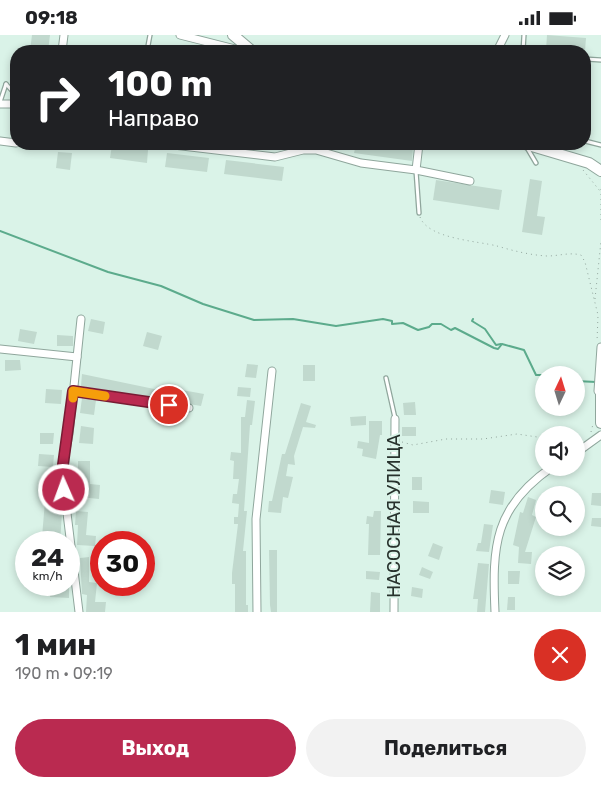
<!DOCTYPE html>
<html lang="ru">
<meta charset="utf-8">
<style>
:root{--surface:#fff;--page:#f2f2f2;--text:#202124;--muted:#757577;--accent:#ba2a50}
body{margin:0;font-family:Rubik,sans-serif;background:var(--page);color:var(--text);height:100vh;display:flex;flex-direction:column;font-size:19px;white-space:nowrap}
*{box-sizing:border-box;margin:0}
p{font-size:16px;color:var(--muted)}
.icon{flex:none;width:28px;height:28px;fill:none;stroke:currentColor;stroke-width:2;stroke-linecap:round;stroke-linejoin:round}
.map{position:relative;height:577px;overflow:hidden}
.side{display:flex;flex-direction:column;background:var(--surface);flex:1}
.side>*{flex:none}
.top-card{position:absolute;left:10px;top:10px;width:581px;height:105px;border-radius:20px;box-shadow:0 2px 8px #0003;background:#202124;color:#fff;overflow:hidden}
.needle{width:32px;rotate:4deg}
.buttons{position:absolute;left:535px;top:331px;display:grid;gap:10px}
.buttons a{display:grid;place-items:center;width:50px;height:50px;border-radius:50%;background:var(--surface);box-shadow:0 2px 8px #0003;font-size:25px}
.speed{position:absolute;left:15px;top:496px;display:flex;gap:10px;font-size:25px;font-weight:700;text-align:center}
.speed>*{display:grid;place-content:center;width:65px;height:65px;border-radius:50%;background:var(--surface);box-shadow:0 2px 8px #0003;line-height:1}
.speed small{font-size:12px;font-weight:400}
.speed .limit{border:8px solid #d22;background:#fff;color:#111}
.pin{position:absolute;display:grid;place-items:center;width:42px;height:42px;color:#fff;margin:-21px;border:2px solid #fff;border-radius:50%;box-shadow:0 1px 5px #0007}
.me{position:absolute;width:55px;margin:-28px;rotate:358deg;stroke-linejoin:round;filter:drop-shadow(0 0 4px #0008)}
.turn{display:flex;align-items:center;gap:18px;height:105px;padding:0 15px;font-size:22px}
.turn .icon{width:65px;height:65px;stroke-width:2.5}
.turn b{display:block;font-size:35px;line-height:42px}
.round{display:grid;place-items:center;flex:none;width:52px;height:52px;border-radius:26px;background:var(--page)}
.headline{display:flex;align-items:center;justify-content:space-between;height:85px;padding:0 15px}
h1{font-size:30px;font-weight:700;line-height:38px}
.button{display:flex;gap:10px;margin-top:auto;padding:10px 15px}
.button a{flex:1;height:58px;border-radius:30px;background:var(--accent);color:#fff;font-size:20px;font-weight:700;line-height:58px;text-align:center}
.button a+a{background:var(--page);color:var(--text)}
.status{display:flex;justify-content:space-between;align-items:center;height:35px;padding:0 25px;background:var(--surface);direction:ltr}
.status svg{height:14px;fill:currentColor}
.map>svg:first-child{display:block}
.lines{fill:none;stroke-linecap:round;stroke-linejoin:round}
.stream{stroke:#5cab8c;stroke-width:2}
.building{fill:#c1d9ce}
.lane-casing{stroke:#8fa69c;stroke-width:5.5}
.street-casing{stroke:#8fa69c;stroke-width:9}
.secondary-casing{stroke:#8fa69c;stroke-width:12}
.path{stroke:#92a59d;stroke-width:1;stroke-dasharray:1 4;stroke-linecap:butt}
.lane{stroke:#fff;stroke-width:3}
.street{stroke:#fff;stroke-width:7}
.secondary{stroke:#fff;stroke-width:10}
.route-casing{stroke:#791b34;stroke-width:12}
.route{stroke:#ba2a50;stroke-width:9}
.slow{stroke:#f59e0b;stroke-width:9}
.labels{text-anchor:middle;stroke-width:4;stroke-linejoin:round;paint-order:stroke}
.street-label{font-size:18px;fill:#28322d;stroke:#daf3e8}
</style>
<div class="status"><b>09:18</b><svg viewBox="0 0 49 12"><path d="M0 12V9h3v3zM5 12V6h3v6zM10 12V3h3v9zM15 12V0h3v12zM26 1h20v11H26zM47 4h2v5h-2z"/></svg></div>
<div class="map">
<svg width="601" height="577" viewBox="0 0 601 577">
<rect width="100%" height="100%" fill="#daf3e8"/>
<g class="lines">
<!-- stream -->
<g class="stream">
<path d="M0,196L108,237L161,251L203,269L254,285L293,284L336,291L383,284L392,286V289L403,288L418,295L429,292L432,289H441L451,295L455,293L494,313L498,314L502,309L524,315L536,340H547"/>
<path d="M473,284L472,286L485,294L496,310L501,309"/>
<path d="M556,340L565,336L570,340"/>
<path d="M576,346L596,347"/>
</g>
</g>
<!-- building -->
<g class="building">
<path d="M32,0H50L48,16H30Z"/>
<path d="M547,0L586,3L585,16L546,15Z"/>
<path d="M356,109H385L413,113L412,126L354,118Z"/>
<path d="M112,110L148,115L147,128L110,123Z"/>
<path d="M58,117L72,118L70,135L56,133Z"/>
<path d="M167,118L209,123L207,137L165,132Z"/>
<path d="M226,125L284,132L282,146L224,139Z"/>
<path d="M530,144L542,146L537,181L545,182L542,200L522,197Z"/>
<path d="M436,145L502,155L499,175L433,165Z"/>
<path d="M91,284L105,287L103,299L88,296Z"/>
<path d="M20,294L37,297L34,309L18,306Z"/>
<path d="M147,297L162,301L158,315L143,311Z"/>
<path d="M57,300L73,301V311H57Z"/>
<path d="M5,325H20L21,335L5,336Z"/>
<path d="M247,329L258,330L256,343L245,342Z"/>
<rect x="303" y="330" width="12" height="16"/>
<path d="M82,339L159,355L160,351L204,359L201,371L81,351Z"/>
<path d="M238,352L251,353L250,362L237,361Z"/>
<path d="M46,354L62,355L61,369L45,368Z"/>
<path d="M82,363L96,365L94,380L80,378Z"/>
<path d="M247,365L255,366L252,390H250L244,476H247L243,516H246V570H248V577H235V549H232V538L238,489H234V482H238L239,469L232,468L233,459H237L239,444H233L234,426L230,425L231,417L241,418V382H245Z"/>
<path d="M415,367L416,380H404L403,368Z"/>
<path d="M301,368L311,371L306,387L316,390L315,393L303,392L294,421L295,430L288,429L286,441L293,442L288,463L283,462L281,478L268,477L269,466H272L282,419H285Z"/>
<path d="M366,381V390L351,391L350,382Z"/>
<path d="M369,386H382V400H380L376,424L362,421L363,414L357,413L358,406L369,408Z"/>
<path d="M81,391L94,393L93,409L79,408Z"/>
<rect x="402" y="392" width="14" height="9"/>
<path d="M40,398H54L53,409H40Z"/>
<path d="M39,419L54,420L53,432L38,431Z"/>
<path d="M78,426H90V449L100,450L99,464L80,462L82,440H78Z"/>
<rect x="412" y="442" width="10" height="13"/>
<path d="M46,454L58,455L57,471H61L62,478L60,508H52L53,502H42Z"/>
<path d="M491,455L505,457L503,470L489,468Z"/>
<path d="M592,458H601V471L591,470Z"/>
<path d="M528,462L536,465L532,480L536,482L525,517H532L531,529L518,528L519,512L513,510L520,477L523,478Z"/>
<path d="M413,466L429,467V478H413Z"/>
<path d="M76,476L88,477L86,500L96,501L95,511L77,510L78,490H75Z"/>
<path d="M374,476H381L380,520H368L369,489H366L367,481L373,482Z"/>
<path d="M592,483H601V492L591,491Z"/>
<path d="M484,489L493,490L489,517L476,516L478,508H481Z"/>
<path d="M433,508L443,512L439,525L428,521Z"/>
<path d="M269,515H277V577H271L270,570Z"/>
<path d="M89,522V547L97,548L95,567H106L105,577H86L87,560L82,559L80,523Z"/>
<path d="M478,528L489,529L485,577H477L478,564H473Z"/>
<path d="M422,532L433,537L430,544L419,540Z"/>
<path d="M366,536L380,537L379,545L366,544Z"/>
<path d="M508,536H520L519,549H508Z"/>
<path d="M51,552L69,553V563L50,562Z"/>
<path d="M412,552L423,554L422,563L411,561Z"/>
<path d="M371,557L380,558V577H370Z"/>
<path d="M508,562H515V575H507Z"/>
</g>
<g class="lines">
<defs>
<g id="lane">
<path d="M147,16L150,0"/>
<path d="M523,16L524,0"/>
<path d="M585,24L601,25"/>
<path d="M6,49L16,60"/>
<path d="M0,67L6,49"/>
<path d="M585,106L601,110"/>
<path d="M526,111L536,128"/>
<path d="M416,136L419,178"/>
<path d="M386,343L395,383"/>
</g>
<g id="street">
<path d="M180,0L243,16"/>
<path d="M62,16L64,0"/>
<path d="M497,16L505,0"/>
<path d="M0,69H16"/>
<path d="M0,106L16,108"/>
<path d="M30,109H51"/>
<path d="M165,109L275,122L303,115H316L361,128L416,135"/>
<path d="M419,109L416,135L470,146"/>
<path d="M0,314L77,322"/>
<path d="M73,356L189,373"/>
<path d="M598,356L601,312"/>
<path d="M576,418L601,400"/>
<path d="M79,577L62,437L69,399L81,284"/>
<path d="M257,577L256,484L272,336"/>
<path d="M394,577L395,384"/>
<path d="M495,577C492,511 494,472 552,432"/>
</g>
<g id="secondary">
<path d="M233,0L252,16"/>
<path d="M525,109L589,128L601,136"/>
<path d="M601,351V388"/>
</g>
</defs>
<!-- lane casing -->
<use href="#lane" class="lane-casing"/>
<!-- street casing -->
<use href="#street" class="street-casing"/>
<!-- secondary casing -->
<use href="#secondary" class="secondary-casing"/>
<!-- path -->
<g class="path">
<path d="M583,135L600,156"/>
<path d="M601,154V187"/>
<path d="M420,182C428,204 478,206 497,211C514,216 530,220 547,221C559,221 569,217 581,220L585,227L598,280L597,307"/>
<path d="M595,264L601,206"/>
<path d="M591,397L593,389"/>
<path d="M402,407L413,410L446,404H483L517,399L544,403"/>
</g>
<!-- lane -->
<use href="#lane" class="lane"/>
<!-- street -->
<use href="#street" class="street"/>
<!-- secondary -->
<use href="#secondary" class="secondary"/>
</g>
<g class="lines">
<defs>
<path id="route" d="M64,455L62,437L73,356L169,370"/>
</defs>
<!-- route casing -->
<use href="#route" class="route-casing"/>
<!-- route -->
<use href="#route" class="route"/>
<!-- slow -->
<path class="slow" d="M73,363V356L105,361"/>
</g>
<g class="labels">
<!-- street labels -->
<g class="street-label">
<text transform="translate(394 481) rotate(-90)" y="6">НАСОСНАЯ УЛИЦА</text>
</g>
</g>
</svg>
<div class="buttons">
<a><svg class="needle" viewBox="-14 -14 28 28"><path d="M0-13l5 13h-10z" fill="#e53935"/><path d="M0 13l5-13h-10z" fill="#757577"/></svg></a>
<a><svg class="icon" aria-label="sound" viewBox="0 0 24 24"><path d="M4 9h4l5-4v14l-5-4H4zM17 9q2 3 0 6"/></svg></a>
<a><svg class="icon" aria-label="search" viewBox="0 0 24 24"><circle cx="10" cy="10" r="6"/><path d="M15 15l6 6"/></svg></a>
<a><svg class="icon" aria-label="layers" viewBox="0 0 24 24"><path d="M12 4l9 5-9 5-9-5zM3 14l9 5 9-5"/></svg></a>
</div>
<div class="speed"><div>24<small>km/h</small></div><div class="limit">30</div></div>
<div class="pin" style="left:169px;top:370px;background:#d93025"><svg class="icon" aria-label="arrive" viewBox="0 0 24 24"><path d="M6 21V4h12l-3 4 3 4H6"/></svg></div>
<svg class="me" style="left:64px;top:455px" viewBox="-20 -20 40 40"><circle r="17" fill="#ba2a50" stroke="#fff" stroke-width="3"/><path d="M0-11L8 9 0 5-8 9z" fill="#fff"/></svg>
<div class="top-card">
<div class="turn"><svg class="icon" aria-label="right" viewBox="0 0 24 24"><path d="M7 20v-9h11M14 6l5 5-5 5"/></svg><div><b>100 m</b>Направо</div></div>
</div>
</div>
<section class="side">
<div class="headline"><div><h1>1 мин</h1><p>190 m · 09:19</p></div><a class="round" style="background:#d93025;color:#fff"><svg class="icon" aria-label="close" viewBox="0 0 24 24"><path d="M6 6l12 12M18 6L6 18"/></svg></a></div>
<div class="button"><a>Выход</a><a>Поделиться</a></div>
</section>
